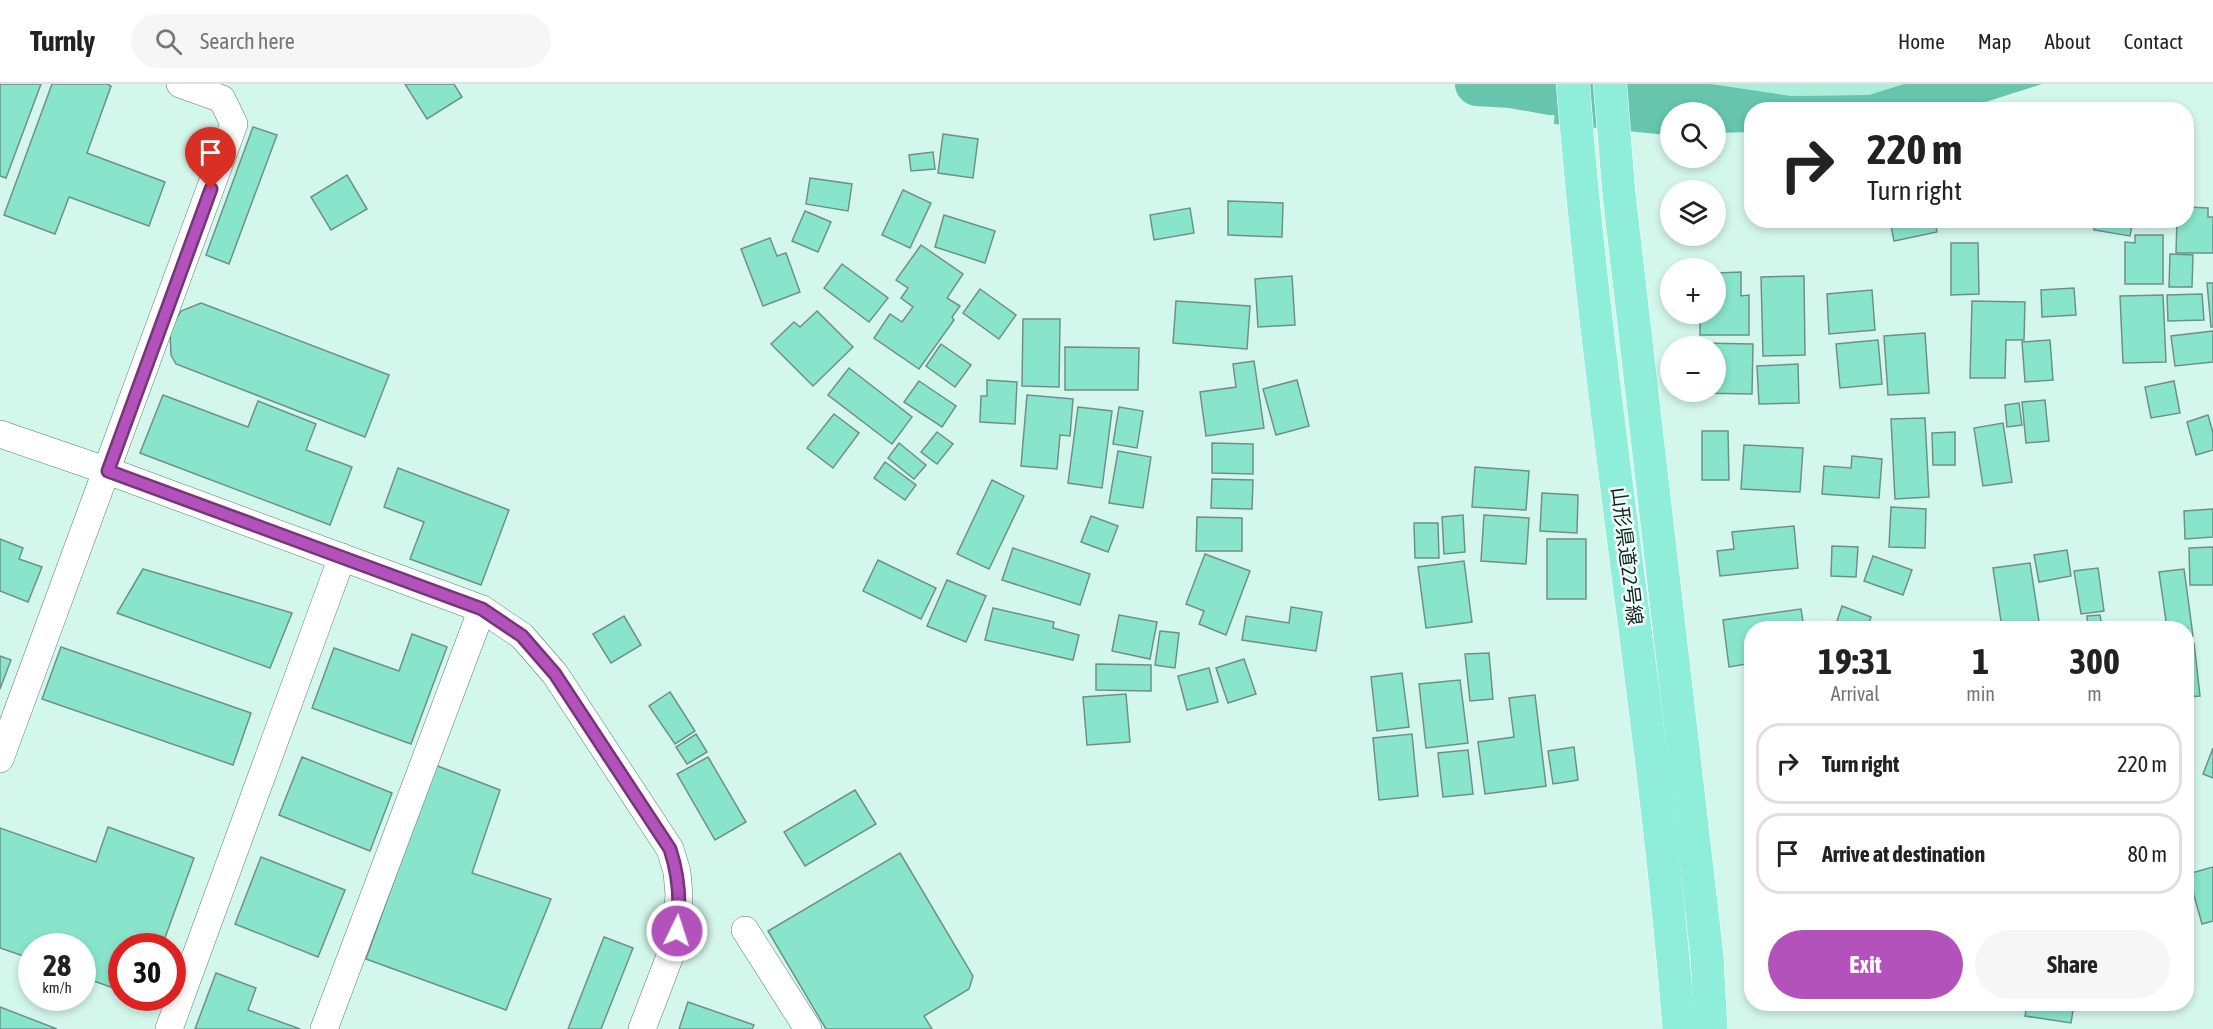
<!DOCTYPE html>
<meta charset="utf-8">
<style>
:root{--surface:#fff;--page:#f6f6f6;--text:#222;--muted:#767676;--line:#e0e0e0;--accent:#b352ba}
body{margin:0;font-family:"Asap Condensed","Noto Sans JP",sans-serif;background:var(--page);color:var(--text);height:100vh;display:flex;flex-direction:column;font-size:22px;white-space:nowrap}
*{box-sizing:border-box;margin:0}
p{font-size:20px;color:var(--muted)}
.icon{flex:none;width:33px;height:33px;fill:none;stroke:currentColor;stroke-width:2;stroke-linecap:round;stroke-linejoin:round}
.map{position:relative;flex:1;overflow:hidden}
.side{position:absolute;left:1744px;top:537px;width:450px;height:390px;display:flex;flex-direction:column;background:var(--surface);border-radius:24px;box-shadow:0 3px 9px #0003}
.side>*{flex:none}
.top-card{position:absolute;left:1744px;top:18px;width:450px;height:126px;border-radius:24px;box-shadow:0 3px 9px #0003;background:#fff;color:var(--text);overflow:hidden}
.tools{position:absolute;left:1660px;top:18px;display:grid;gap:12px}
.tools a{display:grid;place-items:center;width:66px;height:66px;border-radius:50%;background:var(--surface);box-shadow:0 3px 9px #0003;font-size:30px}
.speed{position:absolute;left:18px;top:849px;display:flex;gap:12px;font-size:30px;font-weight:700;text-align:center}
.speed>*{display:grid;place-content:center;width:78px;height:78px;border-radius:50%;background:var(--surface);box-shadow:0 3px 9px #0003;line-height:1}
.speed small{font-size:15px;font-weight:400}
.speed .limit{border:9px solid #d22;background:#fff;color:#111}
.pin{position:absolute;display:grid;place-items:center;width:51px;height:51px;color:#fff;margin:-62px -26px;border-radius:50% 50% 50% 0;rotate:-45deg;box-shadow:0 0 6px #0007}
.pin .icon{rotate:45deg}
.me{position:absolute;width:66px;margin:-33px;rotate:4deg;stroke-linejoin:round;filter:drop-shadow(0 0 4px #0008)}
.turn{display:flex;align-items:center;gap:21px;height:126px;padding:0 24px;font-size:27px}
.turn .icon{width:78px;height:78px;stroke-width:2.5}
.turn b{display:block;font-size:42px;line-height:51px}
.eta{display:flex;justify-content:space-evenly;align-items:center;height:102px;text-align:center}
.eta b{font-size:36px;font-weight:700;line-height:42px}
.primary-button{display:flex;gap:12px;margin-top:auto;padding:12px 24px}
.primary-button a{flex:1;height:69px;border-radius:36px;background:var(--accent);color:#fff;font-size:24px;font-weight:700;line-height:69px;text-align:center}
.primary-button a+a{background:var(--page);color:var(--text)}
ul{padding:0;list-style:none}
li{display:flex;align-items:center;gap:18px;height:81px;margin:0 12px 9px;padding:0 12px;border:3px solid var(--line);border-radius:24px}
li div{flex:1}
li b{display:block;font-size:22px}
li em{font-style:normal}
header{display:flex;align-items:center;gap:36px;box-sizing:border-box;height:84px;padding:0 30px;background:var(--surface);border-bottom:2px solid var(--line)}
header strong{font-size:28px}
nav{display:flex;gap:33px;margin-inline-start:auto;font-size:21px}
.search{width:420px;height:54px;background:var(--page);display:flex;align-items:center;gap:15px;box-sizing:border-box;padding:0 21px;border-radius:33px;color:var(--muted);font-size:22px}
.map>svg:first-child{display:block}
.green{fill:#abefdb}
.water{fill:#67c5ad}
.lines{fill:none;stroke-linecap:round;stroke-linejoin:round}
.river{stroke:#67c5ad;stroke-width:44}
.building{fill:#88e5cc;stroke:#709087;stroke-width:1.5}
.street-casing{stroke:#5d7d74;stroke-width:28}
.primary-casing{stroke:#fff;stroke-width:34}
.street{stroke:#fff;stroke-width:27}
.primary{stroke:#8eeed9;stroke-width:33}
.route-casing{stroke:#743579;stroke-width:15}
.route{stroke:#b352ba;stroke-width:10}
.labels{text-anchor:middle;stroke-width:5;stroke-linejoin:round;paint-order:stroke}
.street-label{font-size:20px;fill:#16231f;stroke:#f1fffa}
</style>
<header>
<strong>Turnly</strong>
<div class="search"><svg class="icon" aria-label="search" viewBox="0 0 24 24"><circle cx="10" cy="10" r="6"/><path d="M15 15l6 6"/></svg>Search here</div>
<nav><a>Home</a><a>Map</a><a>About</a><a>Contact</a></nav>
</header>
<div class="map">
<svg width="2213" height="945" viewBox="0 0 2213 945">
<rect width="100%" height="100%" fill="#d4f7ec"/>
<!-- green -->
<path class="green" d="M1711,0H1904L1869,11L1791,12Z"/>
<!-- water -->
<path class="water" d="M1556,0H1711L1791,12L1869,11L1904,0H2042L1964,25L1752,26V48L1716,49V28H1671V51H1668L1554,40Z"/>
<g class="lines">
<!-- river -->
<path class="river" d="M1477,0L1511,2L1551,9H1587L1615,13"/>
</g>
<!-- building -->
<g class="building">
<path d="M0,0H41L6,94L0,92Z"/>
<path d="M52,0H107L111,2L87,69L165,98L149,142L69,113L55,150L4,131Z"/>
<path d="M405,0H454L462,13L427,35Z"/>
<path d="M253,43L277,51L229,180L206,171Z"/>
<path d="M943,50L978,55L973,94L938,89Z"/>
<path d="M933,68L935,85L911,87L909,71Z"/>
<path d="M347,91L367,125L331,146L311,113Z"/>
<path d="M810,94L852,100L848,127L806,120Z"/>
<path d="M903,106L931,119L910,164L882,151Z"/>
<path d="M1228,117L1283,119L1282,153L1228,151Z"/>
<path d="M2187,123L2208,124V133H2213V169H2176L2177,136H2187Z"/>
<path d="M1190,124L1194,149L1154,156L1150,131Z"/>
<path d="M805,127L831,138L818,168L792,157Z"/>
<path d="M944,131L995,147L985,179L935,163Z"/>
<path d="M1890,136H1935L1937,148L1894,157Z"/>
<path d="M2095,136H2133L2130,152L2094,146Z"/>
<path d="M2135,151H2163V200H2125V158L2135,159Z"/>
<path d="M770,154L777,172L786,169L800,208L763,222L741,165Z"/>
<path d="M1951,159H1978L1979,210L1951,211Z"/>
<path d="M921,161L963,190L947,214L960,222L952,233L954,236L919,285L874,254L890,230L902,238L913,223L901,214L908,204L896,196Z"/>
<path d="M2170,170L2193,171L2192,203H2169Z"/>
<path d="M842,180L888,214L869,238L824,204Z"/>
<path d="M1741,188V212L1749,211V251H1700V230H1716V189Z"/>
<path d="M1292,192L1295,241L1258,243L1255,195Z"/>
<path d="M1804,192L1805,271L1763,272L1761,193Z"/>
<path d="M2207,199H2213V243H2211Z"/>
<path d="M2074,204L2076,231L2042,233L2041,206Z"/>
<path d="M980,205L1016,231L999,255L963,229Z"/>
<path d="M1872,206L1875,246L1829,250L1827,210Z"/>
<path d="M2202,210L2204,236L2168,237L2167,211Z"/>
<path d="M2163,211L2166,278L2123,279L2120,212Z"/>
<path d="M1176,217L1250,222L1247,265L1173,259Z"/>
<path d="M1972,217L2025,218L2024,256H2006L2005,294H1970Z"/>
<path d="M201,219L389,291L365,353L176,280L171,271L170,245L181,227Z"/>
<path d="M817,227L853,263L813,302L771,260L794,238L800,243Z"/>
<path d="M1023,235H1060L1059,303L1022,302Z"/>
<path d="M2213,247V278L2175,282L2171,252Z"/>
<path d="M1925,249L1929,309L1888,311L1884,252Z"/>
<path d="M1878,256L1882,300L1840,304L1836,260Z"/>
<path d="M2050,256L2053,296L2025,298L2022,258Z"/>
<path d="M1698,259L1753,260L1752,310L1697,309L1716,308V262H1698Z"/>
<path d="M941,260L971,281L955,303L926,282Z"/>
<path d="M1065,263L1139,264L1138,306H1065Z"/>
<path d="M1254,277L1264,344L1206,352L1200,308L1236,303L1233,280Z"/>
<path d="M1798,280L1799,319L1759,320L1757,282Z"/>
<path d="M849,284L912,333L892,360L828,311Z"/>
<path d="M987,296L1017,298L1015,340L980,338L981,312H987Z"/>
<path d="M1297,296L1309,342L1276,351L1263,305Z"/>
<path d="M919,297L956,322L942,343L904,318Z"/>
<path d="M2174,297L2180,329L2151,334L2145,303Z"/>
<path d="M163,311L248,343L258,317L316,340L306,366L352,383L330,441L140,369Z"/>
<path d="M1027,311L1073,315L1070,352L1060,351L1057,385L1021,382Z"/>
<path d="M2045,316L2049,357L2026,359L2022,318Z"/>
<path d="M2019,319L2022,341L2007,343L2005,321Z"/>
<path d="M1078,323L1112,327L1102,404L1068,399Z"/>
<path d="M1119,323L1143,327L1137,364L1113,360Z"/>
<path d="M834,330L859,349L833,384L807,364Z"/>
<path d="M2208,331L2213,349V366L2196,371L2187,338Z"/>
<path d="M1925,334L1929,413L1895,415L1891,335Z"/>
<path d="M2003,339L2012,398L1983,402L1974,344Z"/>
<path d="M1702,347H1728L1729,396H1702Z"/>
<path d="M937,348L953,360L937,380L921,368Z"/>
<path d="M1955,348V381H1933L1932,349Z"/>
<path d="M899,359L926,381L914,395L888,374Z"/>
<path d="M1212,359L1253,360V390L1212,389Z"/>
<path d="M1744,361L1803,364L1800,408L1741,405Z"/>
<path d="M1118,367L1151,373L1143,424L1109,419Z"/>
<path d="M1852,372L1882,375L1879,414L1822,410L1824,382L1851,384Z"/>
<path d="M885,378L916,401L905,416L874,394Z"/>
<path d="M1475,383L1529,387L1526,426L1472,423Z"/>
<path d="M398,384L509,426L481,501L410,475L424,438L384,423Z"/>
<path d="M1212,395L1253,396L1252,425L1211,424Z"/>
<path d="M992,396L1024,412L989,485L957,470Z"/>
<path d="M1542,409L1578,411L1577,449L1540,447Z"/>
<path d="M1891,423L1926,425L1925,464L1889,463Z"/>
<path d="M2213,425V453L2185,455L2184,427Z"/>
<path d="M1463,431L1465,468L1444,470L1442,433Z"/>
<path d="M1484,431L1529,434L1526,480L1481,477Z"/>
<path d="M1091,432L1118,442L1108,468L1081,458Z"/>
<path d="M1197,433L1242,434V467H1196Z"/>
<path d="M1414,439H1438L1439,474H1415Z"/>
<path d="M1794,442L1798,484L1720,492L1717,467L1734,465L1732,448Z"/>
<path d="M0,455L23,464L19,475L42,483L28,518L0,507Z"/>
<rect x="1547" y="455" width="39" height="60"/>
<path d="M1832,462L1858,463L1856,493L1831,492Z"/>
<path d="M2213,463V501H2190L2189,464Z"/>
<path d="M1013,464L1090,490L1080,521L1002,496Z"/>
<path d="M2067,466L2071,492L2039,498L2034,471Z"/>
<path d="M1205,470L1250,487L1226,551L1199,540L1204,527L1186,520Z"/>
<path d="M1873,472L1912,486L1903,511L1864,497Z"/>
<path d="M878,476L936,504L921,535L863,507Z"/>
<path d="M1464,477L1472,538L1426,544L1418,483Z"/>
<path d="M2030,479L2040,544H2002L1993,484Z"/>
<path d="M2098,484L2104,527L2081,530L2074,487Z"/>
<path d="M143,485L292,529L270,584L117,529Z"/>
<path d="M2184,485L2193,552L2187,553V544H2167L2159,488Z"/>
<path d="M947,496L986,512L966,558L927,542Z"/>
<path d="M1842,522L1871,533L1867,544H1840L1835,543Z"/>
<path d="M1291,523L1322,528L1316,567L1242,556L1246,532L1289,539Z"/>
<path d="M993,524L1054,538L1053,544L1079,551L1073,576L985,556Z"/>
<path d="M1801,525L1804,544H1752V579L1729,583L1723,536Z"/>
<path d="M1119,531L1157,538L1150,575L1112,567Z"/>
<path d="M2100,531L2102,544H2088L2087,532Z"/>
<path d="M624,532L641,561L611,579L593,550Z"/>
<path d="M1160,547L1179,549L1175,584L1155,581Z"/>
<path d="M412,550L447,563L411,660L312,624L334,564L399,587Z"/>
<path d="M2194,559L2200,612L2187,613V560Z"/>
<path d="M61,563L251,629L233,681L42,615Z"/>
<path d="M1489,569L1493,615L1470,617L1465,570Z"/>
<path d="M0,572L11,576L0,605Z"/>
<path d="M1244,575L1256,610L1228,619L1216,584Z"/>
<path d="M1096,580L1151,581V607L1096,606Z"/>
<path d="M1209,584L1218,618L1187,626L1178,592Z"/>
<path d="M1402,589L1409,643L1377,647L1371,593Z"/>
<path d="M1460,596L1468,659L1426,664L1419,600Z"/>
<path d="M670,608L695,647L675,660L649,622Z"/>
<path d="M1126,610L1130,658L1087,661L1083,613Z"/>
<path d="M1535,611L1546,702L1485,710L1478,658L1514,653L1509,614Z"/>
<path d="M696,650L707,668L687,680L676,663Z"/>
<path d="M1412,650L1418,712L1379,716L1373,654Z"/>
<path d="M1574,663L1578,696L1553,700L1548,667Z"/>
<path d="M2213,664V694L2203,690Z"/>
<path d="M1468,666L1473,710L1443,713L1438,669Z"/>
<path d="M302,673L392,709L370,767L279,731Z"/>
<path d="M708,673L746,738L715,756L677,690Z"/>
<path d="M435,681L500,706L472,789L551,815L506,926L366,875Z"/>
<path d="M855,706L876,740L805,782L784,748Z"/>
<path d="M108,743L194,774L162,862H122V907L82,893V862H32V875L0,864V744L96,778Z"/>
<path d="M900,769L973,892L969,905L924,932L932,945H826L768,847Z"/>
<path d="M261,773L345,806L318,873L235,840Z"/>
<path d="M2213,783V837L2202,840L2188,790Z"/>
<path d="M604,853L633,864L601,945H568Z"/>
<path d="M216,889L256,904L248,926L300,945H195Z"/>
<path d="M688,918L754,941L752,945H679Z"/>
<path d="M1950,920H2012V922Z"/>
<path d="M2027,920H2074L2071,939L2025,932Z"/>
<path d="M0,923L57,945H0Z"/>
</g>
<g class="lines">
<defs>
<g id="street">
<path d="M0,350L108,387L482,525L522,552L555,590L670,765L677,788L679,811L675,859L642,945"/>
<path d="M0,675L234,40L222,15L180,0"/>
<path d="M745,846L808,945"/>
<path d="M169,945L342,473"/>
<path d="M324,945L482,525"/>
</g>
<g id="primary">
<path d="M1573,0C1597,316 1654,629 1679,945"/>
<path d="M1610,0L1619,110L1707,872L1711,945"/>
</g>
</defs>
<!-- street casing -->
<use href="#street" class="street-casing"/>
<!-- primary casing -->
<use href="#primary" class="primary-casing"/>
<!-- street -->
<use href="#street" class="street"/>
<!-- primary -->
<use href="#primary" class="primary"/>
</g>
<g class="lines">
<defs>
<path id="route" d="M211,105L108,387L482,525L522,552L555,590L670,765C679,792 681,818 677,847"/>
</defs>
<!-- route casing -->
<use href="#route" class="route-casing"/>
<!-- route -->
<use href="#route" class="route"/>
</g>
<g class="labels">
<!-- street labels -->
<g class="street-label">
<text transform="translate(1627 472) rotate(83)" y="7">山形県道22号線</text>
</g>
</g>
</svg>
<div class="tools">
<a><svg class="icon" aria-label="search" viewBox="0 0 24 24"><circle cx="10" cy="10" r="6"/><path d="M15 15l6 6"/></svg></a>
<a><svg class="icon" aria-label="layers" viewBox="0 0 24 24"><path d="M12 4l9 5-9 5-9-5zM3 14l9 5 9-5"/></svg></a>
<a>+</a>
<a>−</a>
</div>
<div class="speed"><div>28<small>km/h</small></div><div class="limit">30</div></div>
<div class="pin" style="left:211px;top:105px;background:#d93025"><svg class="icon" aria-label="arrive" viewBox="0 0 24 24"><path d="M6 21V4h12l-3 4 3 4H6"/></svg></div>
<svg class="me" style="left:677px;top:847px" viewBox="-20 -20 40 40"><circle r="17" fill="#b352ba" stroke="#fff" stroke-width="3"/><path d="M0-11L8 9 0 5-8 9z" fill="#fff"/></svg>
<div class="top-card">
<div class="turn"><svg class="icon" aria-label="right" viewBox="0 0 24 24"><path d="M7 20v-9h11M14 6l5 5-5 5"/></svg><div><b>220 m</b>Turn right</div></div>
</div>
<section class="side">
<div class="eta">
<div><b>19:31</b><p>Arrival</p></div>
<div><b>1</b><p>min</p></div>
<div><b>300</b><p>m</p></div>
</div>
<ul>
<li><svg class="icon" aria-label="right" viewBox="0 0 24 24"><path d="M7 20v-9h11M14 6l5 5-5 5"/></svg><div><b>Turn right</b></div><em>220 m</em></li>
<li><svg class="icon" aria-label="arrive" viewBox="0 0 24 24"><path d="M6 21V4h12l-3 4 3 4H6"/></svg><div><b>Arrive at destination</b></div><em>80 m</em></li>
</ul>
<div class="primary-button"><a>Exit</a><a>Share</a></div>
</section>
</div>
